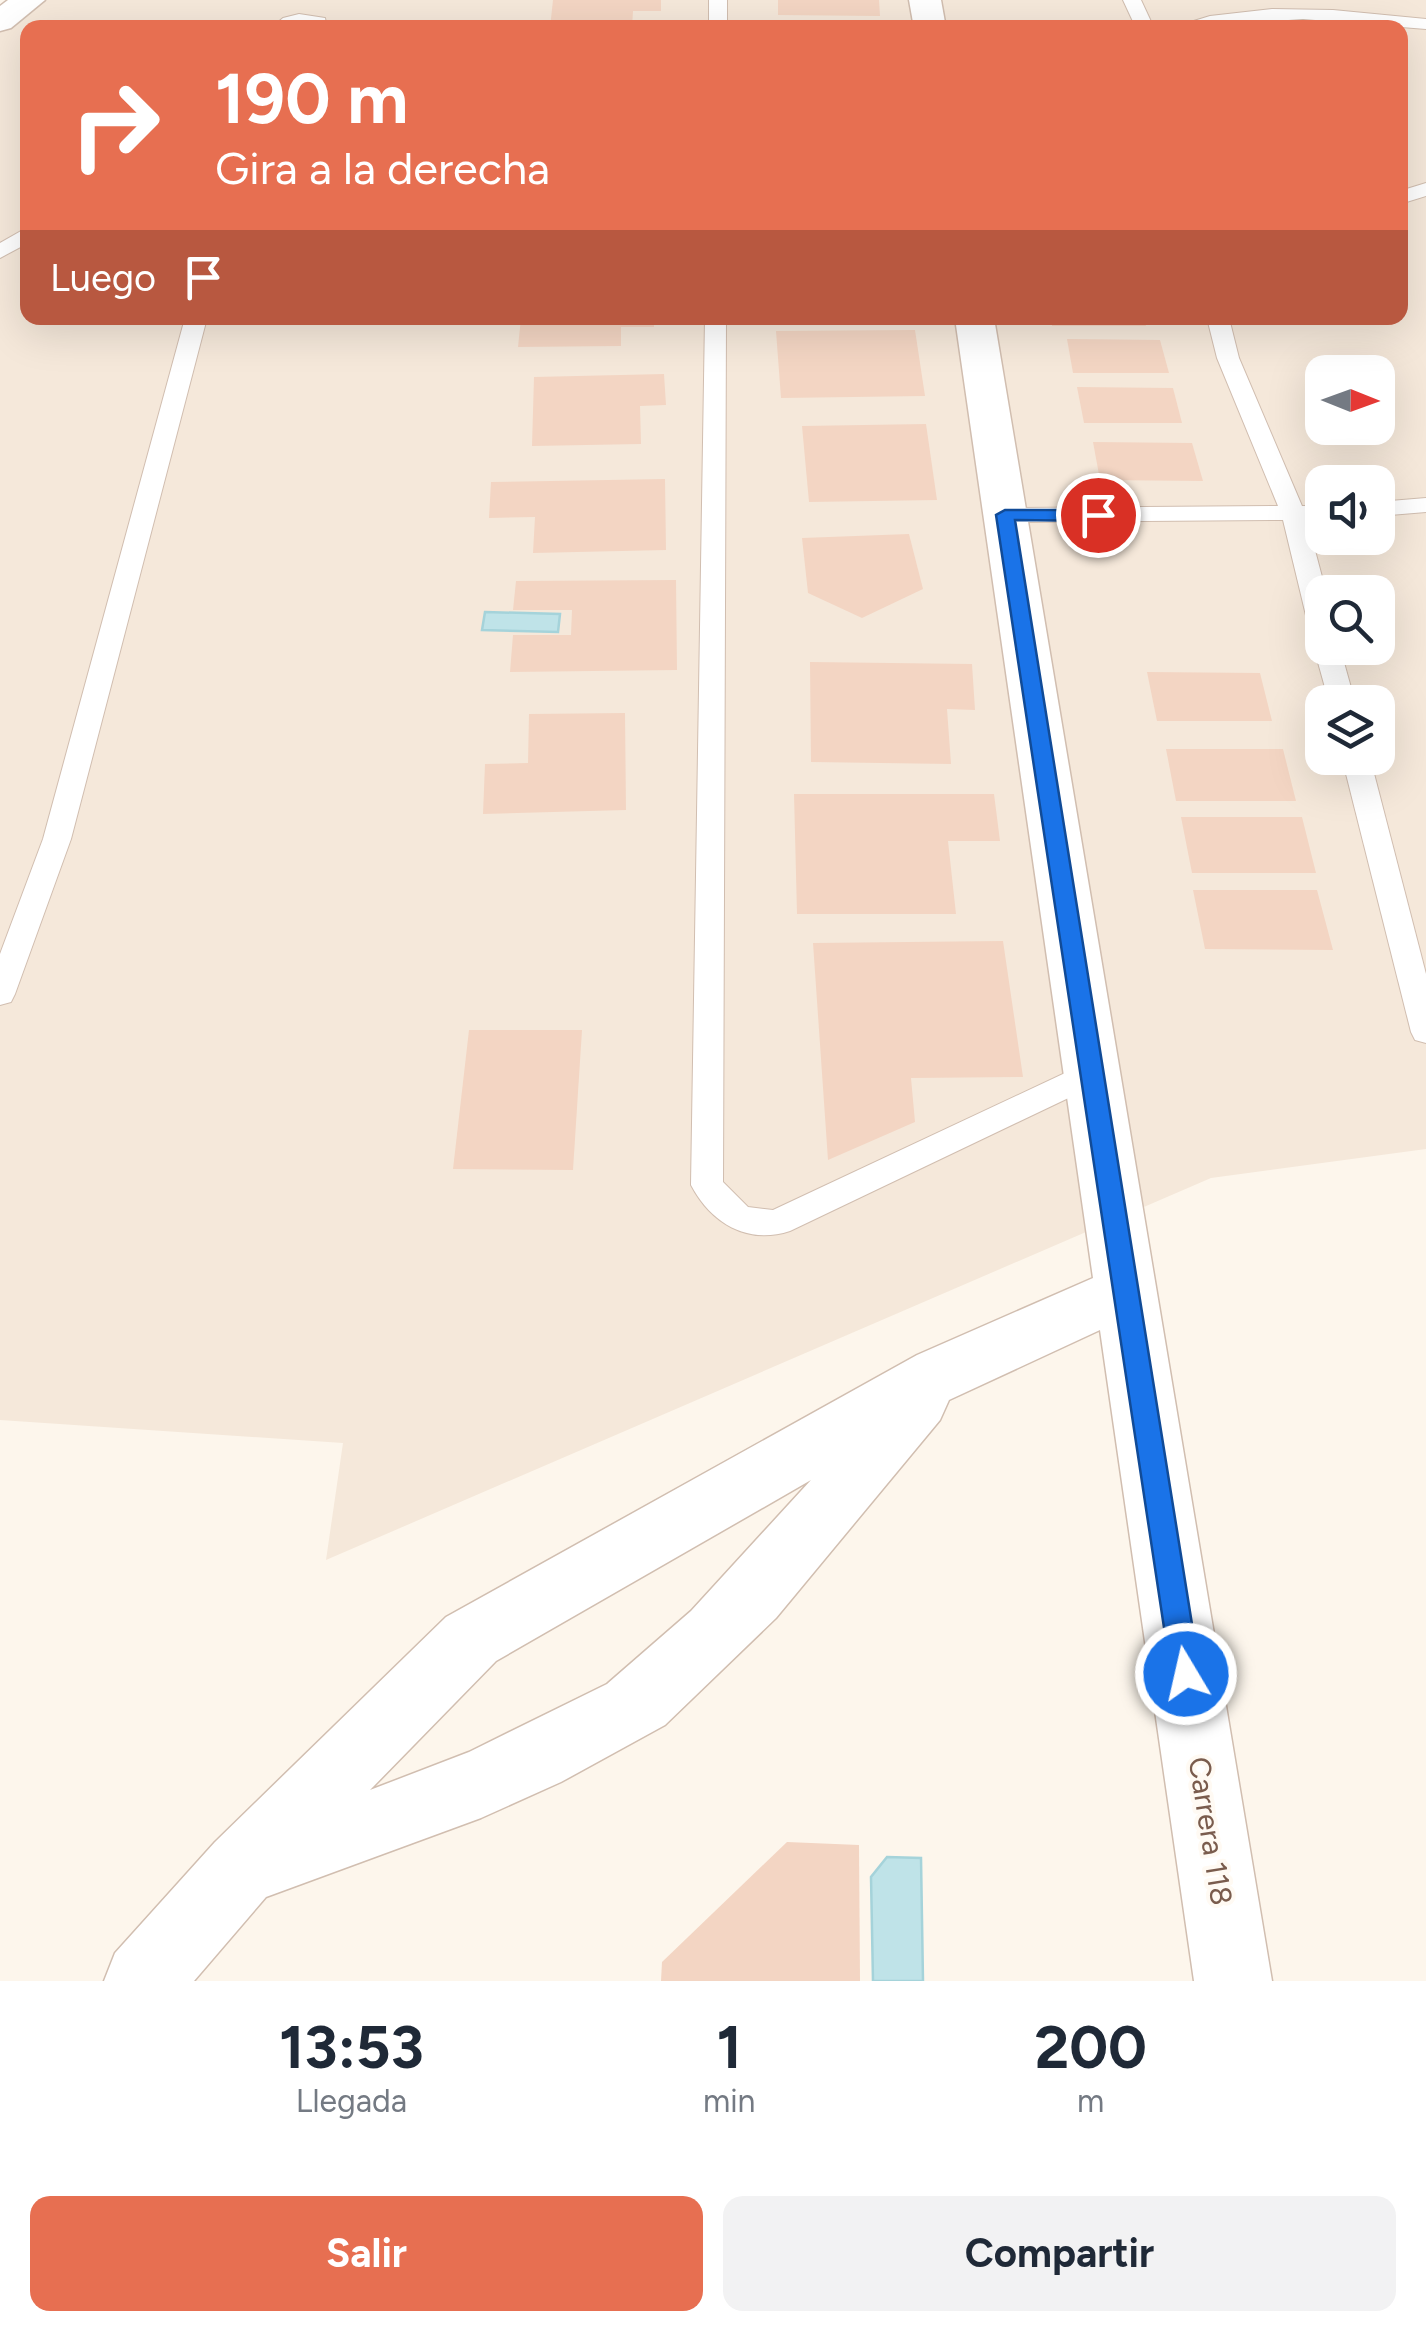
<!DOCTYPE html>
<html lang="es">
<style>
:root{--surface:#fff;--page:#f2f2f3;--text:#1f2937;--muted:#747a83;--accent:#e76f51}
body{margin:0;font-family:Figtree,sans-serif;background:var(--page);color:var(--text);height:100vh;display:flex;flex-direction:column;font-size:38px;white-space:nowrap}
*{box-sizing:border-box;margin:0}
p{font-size:32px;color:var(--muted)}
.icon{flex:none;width:55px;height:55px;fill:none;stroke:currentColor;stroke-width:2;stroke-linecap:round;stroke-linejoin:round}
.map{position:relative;height:1981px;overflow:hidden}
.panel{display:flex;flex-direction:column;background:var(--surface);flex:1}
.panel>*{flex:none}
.banner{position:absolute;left:20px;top:20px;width:1388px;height:305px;border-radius:20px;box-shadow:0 10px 40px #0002;background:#e76f51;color:#fff;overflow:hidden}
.needle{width:65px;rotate:91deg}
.fabs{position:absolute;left:1305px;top:355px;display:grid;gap:20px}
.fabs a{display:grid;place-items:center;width:90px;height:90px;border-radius:20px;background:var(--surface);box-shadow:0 10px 40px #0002;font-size:50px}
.pin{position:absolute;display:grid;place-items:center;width:85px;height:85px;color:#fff;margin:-42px;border:5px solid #fff;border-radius:50%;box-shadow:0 2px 10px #0007}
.me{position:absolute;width:110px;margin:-55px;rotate:351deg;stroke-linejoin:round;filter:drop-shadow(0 0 8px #0008)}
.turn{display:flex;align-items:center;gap:35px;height:210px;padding:0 30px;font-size:45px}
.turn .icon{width:130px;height:130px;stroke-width:2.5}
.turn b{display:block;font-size:70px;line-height:85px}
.then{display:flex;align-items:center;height:95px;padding:0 30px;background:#0003;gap:20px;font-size:38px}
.eta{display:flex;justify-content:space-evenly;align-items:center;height:170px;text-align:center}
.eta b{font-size:60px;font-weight:700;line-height:70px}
.button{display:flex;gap:20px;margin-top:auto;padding:20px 30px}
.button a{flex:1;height:115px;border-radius:20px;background:var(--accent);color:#fff;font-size:40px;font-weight:700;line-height:115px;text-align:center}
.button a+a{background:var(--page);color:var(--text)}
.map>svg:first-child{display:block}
.residential{fill:#f5e8da;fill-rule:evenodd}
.water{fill:#bfe3e8;stroke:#a5d3da;stroke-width:2.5}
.building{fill:#f3d5c3}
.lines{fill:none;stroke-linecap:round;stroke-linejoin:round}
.service-casing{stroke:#d1beb0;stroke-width:2}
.minor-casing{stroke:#d1beb0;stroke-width:3}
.tertiary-casing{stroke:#d1beb0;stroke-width:3}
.service{fill:#fff;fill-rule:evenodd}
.minor{fill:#fff;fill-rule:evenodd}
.tertiary{fill:#fff;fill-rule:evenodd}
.route{fill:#1a73e8;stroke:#114b97;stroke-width:2.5}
.labels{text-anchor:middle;stroke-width:8;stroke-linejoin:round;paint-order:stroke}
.street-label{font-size:30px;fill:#7a5c4d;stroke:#fffaf3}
</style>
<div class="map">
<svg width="1426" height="1981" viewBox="0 0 1426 1981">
<rect width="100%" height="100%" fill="#fdf6ec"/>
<!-- residential -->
<path class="residential" d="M29,0H1426V1149L1211,1178L326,1560L343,1443L0,1420V21ZM28,28H1400V318H28ZM1322,372H1378V428H1322ZM1322,482H1378V538H1322ZM1322,592H1378V648H1322ZM1322,702H1378V758H1322Z"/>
<!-- water -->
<g class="water">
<path d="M485,612L560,614L558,632L482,630Z"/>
<path d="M887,1857L921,1858L923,1981H873L871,1877Z"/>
</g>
<!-- building -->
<g class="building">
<path d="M553,0H661V11H633L632,28H550Z"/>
<path d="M778,0H879L880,16L778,15Z"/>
<path d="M521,318H654V327H621V346L518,347Z"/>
<path d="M1051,318H1144L1146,326H1052Z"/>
<path d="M915,330L925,396L781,398L776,331Z"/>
<path d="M1067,339L1160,340L1169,373H1073Z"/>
<path d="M664,374L666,405L640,406L641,444L532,446L534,377Z"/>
<path d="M1077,387L1173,388L1182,423H1084Z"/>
<path d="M926,424L937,500L809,502L802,426Z"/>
<path d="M1093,442L1192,443L1203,481L1100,480Z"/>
<path d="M665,479L666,550L533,553L535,517L489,518L491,482Z"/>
<path d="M909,534L923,589L862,618L808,593L802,538Z"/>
<path d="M676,580L677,670L510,672L513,635H571L572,610H513L516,581Z"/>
<path d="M810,662L972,664L975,710L947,709L951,764L811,762Z"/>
<path d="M1147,672L1260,673L1272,721H1157Z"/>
<path d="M625,713L626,810L483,814L485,764L528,763L529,714Z"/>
<path d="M1166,749H1283L1296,801H1176Z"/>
<path d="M794,794H994L1000,841H948L956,914H797Z"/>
<path d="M1181,817H1302L1316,873H1192Z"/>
<path d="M1193,890H1317L1333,950L1205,949Z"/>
<path d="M1003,941L1023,1077L911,1078L915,1122L828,1160L813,943Z"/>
<path d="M469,1030H582L573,1170L453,1169Z"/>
<path d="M787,1842L859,1845L860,1981H661L662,1962Z"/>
</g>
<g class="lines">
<defs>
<g id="service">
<rect x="709" y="0" width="18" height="28"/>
<path d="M1123,0H1141L1154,28H1136Z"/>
<path d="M1272,9L1333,10L1426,19V29L1303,19L1171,28L1210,16Z"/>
<path d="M299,14L325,18L327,28L304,24L271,28L283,18Z"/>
<path d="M1426,183V196L1400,204V191Z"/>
<path d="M28,227V243L0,258V243Z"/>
<path d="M185,318H207L71,839L15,994L11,1002L0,1005V954L43,839Z"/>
<path d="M705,318H726L723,1182L748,1207L773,1210L1080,1066L1091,1063L1102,1066L1107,1074L1102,1082L790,1231C747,1245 711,1223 691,1185Z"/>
<path d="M1207,318H1229L1239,358L1302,506H1322V520H1307L1326,592H1322V635L1309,628L1283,520L1005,522L993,515L1005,508L1278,506L1217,358Z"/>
<path d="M1426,498V512L1378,516V502Z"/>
<path d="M1322,641V648H1340L1355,702H1329L1314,648Z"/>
<path d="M1342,758H1370L1426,974V1043L1415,1040L1411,1032Z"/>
</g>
<g id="minor">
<path d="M909,0H941L946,28H914Z"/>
<path d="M955,318H994L1272,1981H1194L1100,1330L949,1400L940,1420L776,1618L665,1725L561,1782L481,1818L266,1897L194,1981H104L115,1953L215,1842L446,1617L917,1355L1093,1278ZM811,1480L691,1611L607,1684L469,1752L370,1790L496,1661Z"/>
</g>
<path id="tertiary" d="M8,0H45L11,28L0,31V6Z"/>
</defs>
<!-- service casing -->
<use href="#service" class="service-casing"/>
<!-- minor casing -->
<use href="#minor" class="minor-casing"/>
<!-- tertiary casing -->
<use href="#tertiary" class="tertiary-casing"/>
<!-- service -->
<use href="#service" class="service"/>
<!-- minor -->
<use href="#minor" class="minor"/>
<!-- tertiary -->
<use href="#tertiary" class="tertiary"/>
</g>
<!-- route -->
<path class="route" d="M1005,510H1098L1107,515L1098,521L1015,520L1200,1674L1196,1683L1186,1687L1175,1683L1171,1674L996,515Z"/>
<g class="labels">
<!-- street labels -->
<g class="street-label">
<text transform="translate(1210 1831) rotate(81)" y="10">Carrera 118</text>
</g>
</g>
</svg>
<div class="fabs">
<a><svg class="needle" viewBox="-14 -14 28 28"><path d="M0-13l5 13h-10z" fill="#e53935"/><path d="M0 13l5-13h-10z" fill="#747a83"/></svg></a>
<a><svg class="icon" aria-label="sound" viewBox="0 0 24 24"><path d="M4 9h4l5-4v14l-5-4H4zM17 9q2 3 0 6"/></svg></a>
<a><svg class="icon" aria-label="search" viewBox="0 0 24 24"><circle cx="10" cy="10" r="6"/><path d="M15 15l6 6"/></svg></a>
<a><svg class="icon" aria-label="layers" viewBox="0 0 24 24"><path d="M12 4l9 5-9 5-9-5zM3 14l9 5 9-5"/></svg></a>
</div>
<div class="pin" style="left:1098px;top:515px;background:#d93025"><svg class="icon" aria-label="arrive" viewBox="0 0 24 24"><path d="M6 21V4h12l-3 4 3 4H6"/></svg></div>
<svg class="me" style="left:1186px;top:1674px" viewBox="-20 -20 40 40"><circle r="17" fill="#1a73e8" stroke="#fff" stroke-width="3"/><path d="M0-11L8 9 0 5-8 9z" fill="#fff"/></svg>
<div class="banner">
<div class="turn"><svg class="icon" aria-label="right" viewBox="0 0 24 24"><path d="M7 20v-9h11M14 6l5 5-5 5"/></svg><div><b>190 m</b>Gira a la derecha</div></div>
<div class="then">Luego<svg class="icon" aria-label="arrive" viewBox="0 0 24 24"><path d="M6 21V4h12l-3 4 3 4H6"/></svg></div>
</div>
</div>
<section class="panel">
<div class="eta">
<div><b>13:53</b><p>Llegada</p></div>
<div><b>1</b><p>min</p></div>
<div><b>200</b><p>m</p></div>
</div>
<div class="button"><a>Salir</a><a>Compartir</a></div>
</section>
